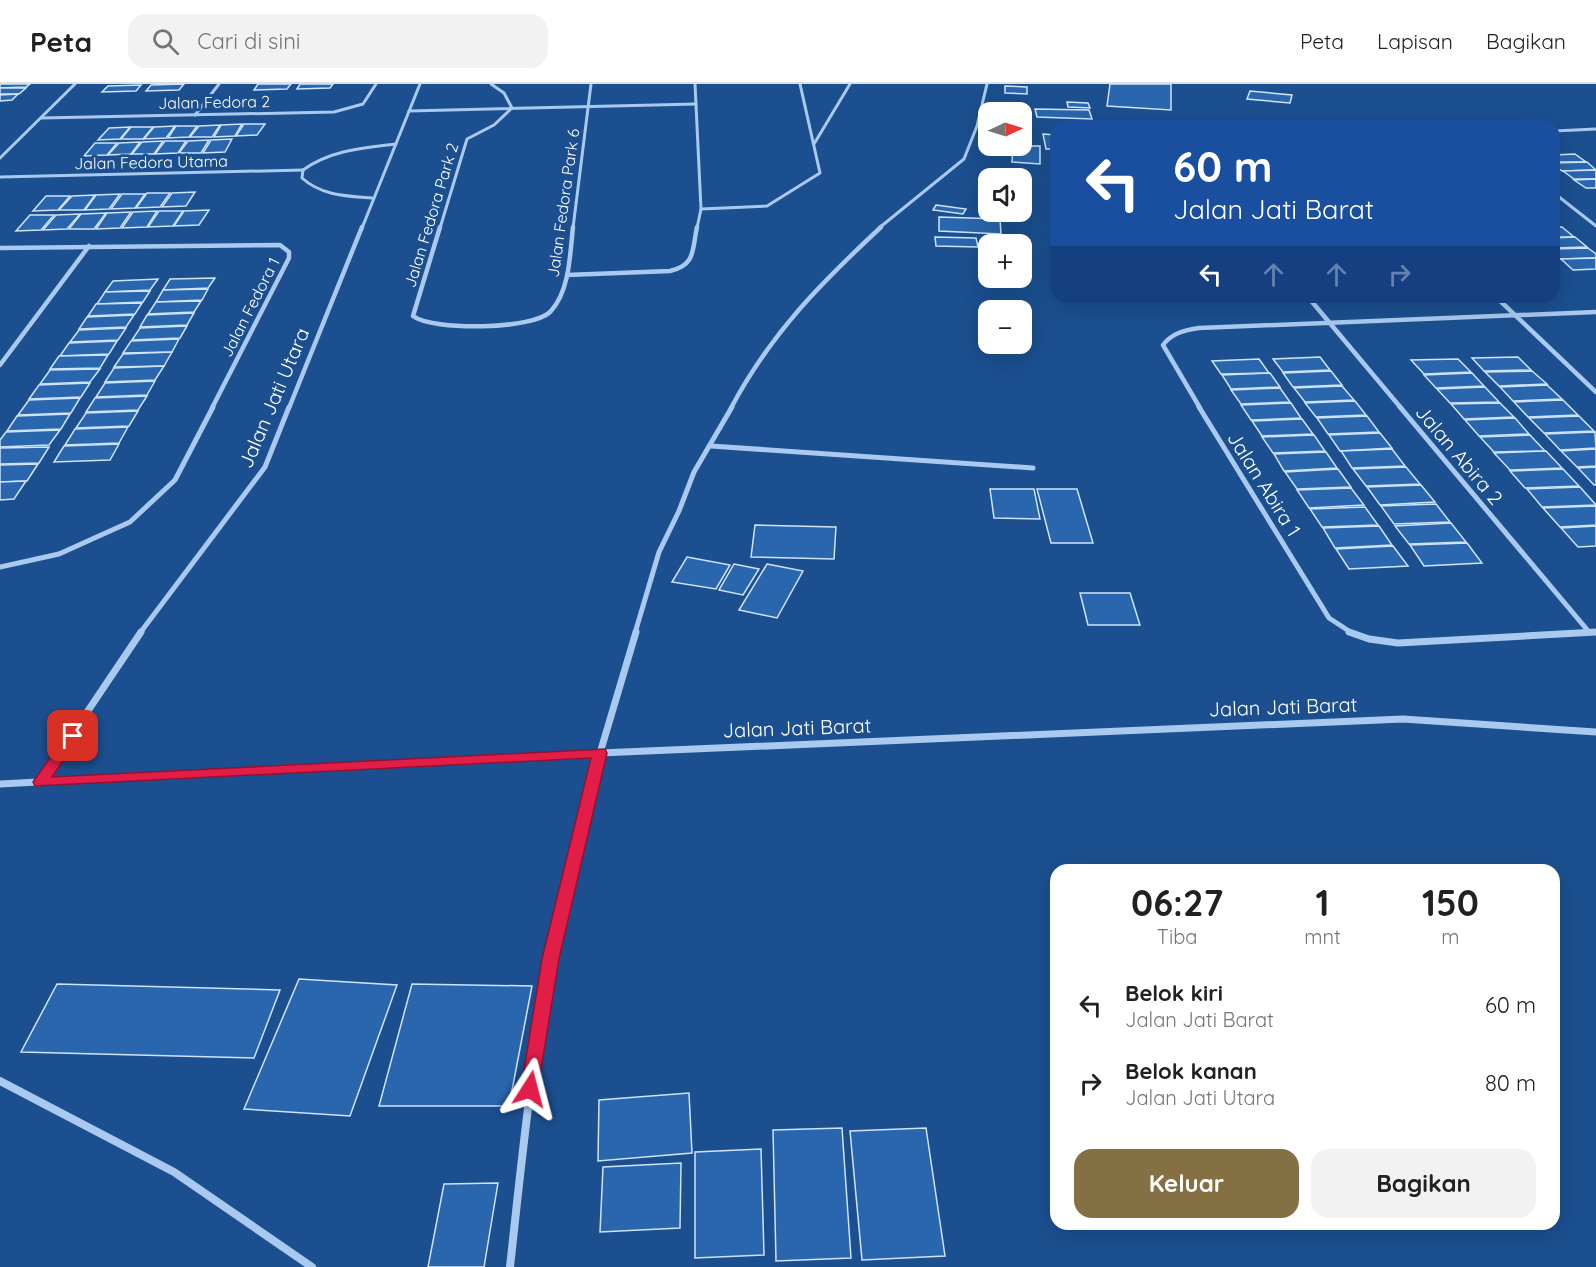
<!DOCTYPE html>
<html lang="id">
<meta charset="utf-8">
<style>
:root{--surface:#fff;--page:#f2f2f2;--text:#202124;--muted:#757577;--line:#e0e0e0;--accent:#847042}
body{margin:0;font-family:Quicksand,sans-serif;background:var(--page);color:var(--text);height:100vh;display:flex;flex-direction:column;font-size:22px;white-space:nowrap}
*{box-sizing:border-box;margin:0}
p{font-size:20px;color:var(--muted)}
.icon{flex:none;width:33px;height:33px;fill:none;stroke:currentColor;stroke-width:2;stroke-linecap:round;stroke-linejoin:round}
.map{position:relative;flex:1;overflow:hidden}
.drawer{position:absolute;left:1050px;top:780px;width:510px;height:366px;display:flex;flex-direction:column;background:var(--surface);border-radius:18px;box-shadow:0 6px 24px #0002}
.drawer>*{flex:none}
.hud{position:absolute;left:1050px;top:36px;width:510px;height:183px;border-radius:18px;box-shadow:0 6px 24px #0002;background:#1a4fa0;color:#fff;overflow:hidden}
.needle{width:39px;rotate:86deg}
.fabs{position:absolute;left:978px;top:18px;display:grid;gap:12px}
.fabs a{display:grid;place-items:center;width:54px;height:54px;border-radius:12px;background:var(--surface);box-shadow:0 6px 24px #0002;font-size:30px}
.pin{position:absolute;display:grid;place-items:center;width:51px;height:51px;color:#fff;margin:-26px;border-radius:12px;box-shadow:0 3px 9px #0006}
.me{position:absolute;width:66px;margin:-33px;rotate:9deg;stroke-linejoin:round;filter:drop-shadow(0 0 4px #0008)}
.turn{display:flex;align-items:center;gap:21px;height:126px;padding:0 24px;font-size:27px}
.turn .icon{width:78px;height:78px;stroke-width:2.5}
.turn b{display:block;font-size:42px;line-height:51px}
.lanes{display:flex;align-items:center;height:57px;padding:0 24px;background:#0003;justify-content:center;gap:30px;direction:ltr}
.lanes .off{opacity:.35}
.eta{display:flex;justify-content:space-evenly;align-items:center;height:102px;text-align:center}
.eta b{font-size:36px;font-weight:800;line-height:42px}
.action{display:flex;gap:12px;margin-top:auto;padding:12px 24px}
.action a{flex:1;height:69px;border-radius:18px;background:var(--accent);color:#fff;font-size:24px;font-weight:800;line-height:69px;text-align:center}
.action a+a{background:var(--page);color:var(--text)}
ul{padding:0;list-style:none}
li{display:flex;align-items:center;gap:18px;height:78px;padding:0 24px}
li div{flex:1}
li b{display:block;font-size:22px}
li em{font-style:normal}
header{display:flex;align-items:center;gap:36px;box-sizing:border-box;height:84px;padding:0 30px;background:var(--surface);border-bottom:2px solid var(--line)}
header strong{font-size:28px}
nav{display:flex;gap:33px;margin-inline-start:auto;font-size:21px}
.search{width:420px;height:54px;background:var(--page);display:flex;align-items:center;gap:15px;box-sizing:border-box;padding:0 21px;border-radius:18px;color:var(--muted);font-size:22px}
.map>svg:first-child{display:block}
.building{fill:#2a66ad;stroke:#cfe3fa;stroke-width:1.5}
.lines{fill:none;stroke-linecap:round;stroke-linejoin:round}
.street-far4{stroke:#a9c9ee;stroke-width:3}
.street-far3{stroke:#a9c9ee;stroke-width:4.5}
.street-far2{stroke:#a9c9ee;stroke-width:5}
.street-far1{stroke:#a9c9ee;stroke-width:7}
.street{stroke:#a9c9ee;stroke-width:8}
.route{fill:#e11d48;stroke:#92132f;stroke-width:1.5}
.labels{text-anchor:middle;stroke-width:6;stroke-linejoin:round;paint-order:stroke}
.far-street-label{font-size:16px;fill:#fff;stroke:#1b4f8f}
.street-label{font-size:20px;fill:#fff;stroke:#1b4f8f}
</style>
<header>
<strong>Peta</strong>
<div class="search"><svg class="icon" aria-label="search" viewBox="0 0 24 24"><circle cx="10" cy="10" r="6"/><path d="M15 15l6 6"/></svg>Cari di sini</div>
<nav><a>Peta</a><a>Lapisan</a><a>Bagikan</a></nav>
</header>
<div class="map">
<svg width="1596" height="1183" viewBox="0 0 1596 1183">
<rect width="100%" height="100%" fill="#1b4f8f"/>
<!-- building -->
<g class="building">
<path d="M0,0H30L26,3L0,4Z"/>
<path d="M184,0L179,6L146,7L151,1Z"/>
<path d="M258,0H291L287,5L254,6Z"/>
<path d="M300,0H333L330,4L297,5Z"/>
<path d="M1110,0H1171V26L1107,22Z"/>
<path d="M141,1L136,7L102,8L108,2Z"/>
<path d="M1005,2L1027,3V10L1005,9Z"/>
<path d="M0,4H26L19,10H0Z"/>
<path d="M1250,7L1292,11L1290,19L1247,15Z"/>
<path d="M18,10L12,16L0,17V11Z"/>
<path d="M1067,18L1088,19L1090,24L1068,23Z"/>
<path d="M998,23H1022L1025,30L1000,28Z"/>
<path d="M1035,25L1089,26L1092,35L1037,33Z"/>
<path d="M242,40L235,52L214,53L221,41Z"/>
<path d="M244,40H265L257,51L236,52Z"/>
<path d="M220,41L212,53H190L199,42Z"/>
<path d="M175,42L166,54L144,55L154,43Z"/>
<path d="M176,42H197L189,53L168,54Z"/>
<path d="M130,43L120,55L98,56L109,44Z"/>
<path d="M131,43H153L143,55H121Z"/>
<path d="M1043,50L1056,51V65H1046Z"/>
<path d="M232,55L225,68L203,69L211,56Z"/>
<path d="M209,56L201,69H179L188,57Z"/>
<path d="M163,57L154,70H132L142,58Z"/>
<path d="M165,57H186L178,69L155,70Z"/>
<path d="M140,58L131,70L108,71L119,59Z"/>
<path d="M95,59H117L107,71L84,72Z"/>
<path d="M1013,62H1040V80L1012,78Z"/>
<path d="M1575,70L1586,78H1554V71Z"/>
<path d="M1587,78L1596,86L1562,87L1554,81V79Z"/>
<path d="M1596,86V95H1574L1563,87Z"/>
<path d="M1596,95V104H1586L1574,96Z"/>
<path d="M195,108L186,122L162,123L172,109Z"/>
<path d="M147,109H170L160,123L136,124Z"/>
<path d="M120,110L109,125L85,126L96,111Z"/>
<path d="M122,110H145L135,124L111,125Z"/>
<path d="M95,111L84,126H59L72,112Z"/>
<path d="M46,112H70L58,126L33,127Z"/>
<path d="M936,121L966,125L963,130L933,126Z"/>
<path d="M209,126L199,141L174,142L184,127Z"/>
<path d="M157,127L147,143L122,144L133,128Z"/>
<path d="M159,127H183L173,142L148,143Z"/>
<path d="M131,128L120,144L96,145L107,129Z"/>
<path d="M106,129L94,145H69L81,130Z"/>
<path d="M80,130L67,145L43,146L56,131Z"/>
<path d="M30,131H54L41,146L16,147Z"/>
<path d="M939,133L1000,135L1001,150L939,147Z"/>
<path d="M1554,143H1562L1574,153H1554Z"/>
<path d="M935,153L976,154L978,163L936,162Z"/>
<path d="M1575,153L1587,163L1554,164V154Z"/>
<path d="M1588,164L1596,170V174L1560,175L1554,170V165Z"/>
<path d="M1596,174V185L1573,186L1561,175Z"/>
<path d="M215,194L208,204L163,206L170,195Z"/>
<path d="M158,195L150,206L105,208L113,197Z"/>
<path d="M208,205L202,216L156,218L163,206Z"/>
<path d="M150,207L143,218L97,220L105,208Z"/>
<path d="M201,217L194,228L148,230L156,218Z"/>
<path d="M142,219L135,230L88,232L96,220Z"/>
<path d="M194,229L187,241L140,243L147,231Z"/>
<path d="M134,231L126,243L79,245L87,233Z"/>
<path d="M187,242L180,254L132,256L140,244Z"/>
<path d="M126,244L118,256L70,258L79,246Z"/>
<path d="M179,255L172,268L123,269L131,257Z"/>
<path d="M117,257L109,270L60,272L69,259Z"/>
<path d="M172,268L164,282L114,283L123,270Z"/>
<path d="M108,271L100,284L50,285L59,272Z"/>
<path d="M1320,273L1330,286L1283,288L1273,275Z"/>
<path d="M1518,273L1531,286L1484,287L1472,274Z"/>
<path d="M1259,275L1269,289L1221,290L1212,277Z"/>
<path d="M1458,275L1471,288L1424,290L1411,276Z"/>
<path d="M164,282L155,296L105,298L114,284Z"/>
<path d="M100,285L90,298L40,300L50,286Z"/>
<path d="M1331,287L1342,301L1293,303L1283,289Z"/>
<path d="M1532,287L1547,300L1499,302L1485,288Z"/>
<path d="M1270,289L1280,303L1231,305L1222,291Z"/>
<path d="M1472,289L1484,302L1436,304L1424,291Z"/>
<path d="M155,297L147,311L96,313L105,299Z"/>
<path d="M90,299L81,313L29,315L39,301Z"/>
<path d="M1547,301L1562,315L1513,317L1500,303Z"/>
<path d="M1342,302L1354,316L1305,318L1294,304Z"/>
<path d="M1485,303L1499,318L1450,319L1437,305Z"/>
<path d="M1280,304L1290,318L1241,320L1231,306Z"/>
<path d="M147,312L138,326L86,328L95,314Z"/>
<path d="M80,314L71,329L18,331L29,316Z"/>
<path d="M1563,316L1578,331L1528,333L1514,318Z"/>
<path d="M1355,317L1366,331L1316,333L1305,319Z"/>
<path d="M1291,319L1301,334L1251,336L1241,321Z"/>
<path d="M1500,319L1514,333L1464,335L1451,320Z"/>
<path d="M138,327L129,342L76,344L86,329Z"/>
<path d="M70,330L61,345L7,347L17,332Z"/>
<path d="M1367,332L1379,348L1328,350L1317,334Z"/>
<path d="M1579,332L1594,347L1544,349L1529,334Z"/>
<path d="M1515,334L1529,350L1479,352L1465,336Z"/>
<path d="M1302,335L1313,350L1262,352L1252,337Z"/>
<path d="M128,343L119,359L65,361L75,345Z"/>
<path d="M60,346L49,361L0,363V356L6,348Z"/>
<path d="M1595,348L1596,364L1560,366L1545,350Z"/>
<path d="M1380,349L1392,364L1340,367L1329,351Z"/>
<path d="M1314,351L1325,367L1273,369L1262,353Z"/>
<path d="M1530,351L1545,367L1494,368L1480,353Z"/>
<path d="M119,360L110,376L54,378L64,362Z"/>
<path d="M49,363L39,379L0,380V364Z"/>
<path d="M1392,365L1405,382L1352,384L1341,367Z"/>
<path d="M1596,365V382L1577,383L1561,367Z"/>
<path d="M1546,367L1562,384L1510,386L1494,369Z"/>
<path d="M1326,368L1337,384L1284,387L1274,370Z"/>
<path d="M38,380L27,397L0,398V381Z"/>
<path d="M1406,383L1420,400L1366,402L1353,385Z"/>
<path d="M1596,383V401H1594L1578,384Z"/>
<path d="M1338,385L1351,403L1297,405L1285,388Z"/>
<path d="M1563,385L1579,402L1525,404L1510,387Z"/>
<path d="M26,397L14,415L0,416V398Z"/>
<path d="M1421,401L1435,418L1380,421L1367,403Z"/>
<path d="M1580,403L1596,421L1542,423L1527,405Z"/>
<path d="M1351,404L1364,421L1309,424L1297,406Z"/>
<path d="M990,405H1034L1040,435L994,434Z"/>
<path d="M1037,405H1077L1093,459H1051Z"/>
<path d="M1436,420L1450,438L1394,440L1381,422Z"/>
<path d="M1596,422V441L1560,443L1543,424Z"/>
<path d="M1365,423L1378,441L1322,443L1310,425Z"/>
<path d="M1451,439L1466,458L1409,460L1395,442Z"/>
<path d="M755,441L836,443L834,475L751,473Z"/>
<path d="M1379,442L1392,461L1335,464L1323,444Z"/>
<path d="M1596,442V462L1578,463L1561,444Z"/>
<path d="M1467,459L1482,479L1424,482L1410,461Z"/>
<path d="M1393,462L1408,482L1349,485L1336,465Z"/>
<path d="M687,473L730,481L716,505L672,498Z"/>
<path d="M734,480L759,485L743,511L719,506Z"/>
<path d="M767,480L803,487L777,534L739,526Z"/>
<path d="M1080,509H1130L1140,541H1088Z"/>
<path d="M299,895L397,901L350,1032L244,1025Z"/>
<path d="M57,900L280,906L254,974L21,968Z"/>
<path d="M412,900L532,902L509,1022H379Z"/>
<path d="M689,1009L692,1069L598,1077L599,1016Z"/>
<path d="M842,1044L851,1174L776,1177L773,1046Z"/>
<path d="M926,1044L945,1172L862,1176L850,1047Z"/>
<path d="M761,1065L764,1171L695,1174V1068Z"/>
<path d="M681,1079L680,1144L600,1148L603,1083Z"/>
<path d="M498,1099L484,1183H428L444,1100Z"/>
</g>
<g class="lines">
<!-- street-far4 -->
<g class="street-far4">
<path d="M695,0L701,125L697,144"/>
<path d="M409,27L696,20"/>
<path d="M195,31L219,0"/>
<path d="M41,34L334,28L363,20L376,0"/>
<path d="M1554,47L1596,45"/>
<path d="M814,60L850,0"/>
<path d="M0,74L75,0"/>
<path d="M0,93L303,86"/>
<path d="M1554,109L1596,142"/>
<path d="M372,114C347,112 322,112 302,94L303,86C331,66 363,64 396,60"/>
<path d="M701,125L767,122L820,89L800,0"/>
<path d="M362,144L420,0"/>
<path d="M440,144L467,55L494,41L512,24L504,9L491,0"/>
<path d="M573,144L591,0"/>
<path d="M879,144L964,75L977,42L987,0"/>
</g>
<!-- street-far3 -->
<g class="street-far3">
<path d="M440,143L413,232C432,247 535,246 551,227C570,206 570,169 573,143"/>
<path d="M0,164L280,161L289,168V174L212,324"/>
<path d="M567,191L670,187C696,181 692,166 697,143"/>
<path d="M1308,213L1401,324"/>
<path d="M1496,213L1596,308"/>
<path d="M0,281L89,162"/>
<path d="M289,324L362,143"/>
<path d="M731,324C771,249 820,200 881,143"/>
<path d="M1200,324L1163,261C1172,249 1185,246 1199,244L1596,228"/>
</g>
<!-- street-far2 -->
<g class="street-far2">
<path d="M1199,323L1329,534L1352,549"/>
<path d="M1400,323L1589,548"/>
<path d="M711,362L1033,384"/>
<path d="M0,483L59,470L130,438L175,396L213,323"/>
<path d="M140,549L265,383L289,323"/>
<path d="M635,549L659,468L679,427L694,388L732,323"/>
<path d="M1574,549L1596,548"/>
</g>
<!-- street-far1 -->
<g class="street-far1">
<path d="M1349,548L1369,555L1398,559L1596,548"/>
<path d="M40,698L141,548"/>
<path d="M0,700L600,669L1403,635L1596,648"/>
<path d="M561,831L600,669L636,548"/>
</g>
<!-- street -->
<g class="street">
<path d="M0,997L174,1088L312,1183"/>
<path d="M510,1183C523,1065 534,946 562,830"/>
</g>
</g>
<!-- route -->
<path class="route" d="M73,648L80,652L52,693L605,665L607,669L559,875L537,1010L530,1013L524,1010L521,1005L542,875L591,674L35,702L33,698L35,695L68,649Z"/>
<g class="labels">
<!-- far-street labels -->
<g class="far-street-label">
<text transform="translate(214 18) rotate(-1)" y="6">Jalan Fedora 2</text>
<text transform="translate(151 78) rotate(-1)" y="6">Jalan Fedora Utama</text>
<text transform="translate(563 119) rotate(-82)" y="6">Jalan Fedora Park 6</text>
<text transform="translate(431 131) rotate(-73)" y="6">Jalan Fedora Park 2</text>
<text transform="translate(250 223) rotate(-63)" y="6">Jalan Fedora 1</text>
</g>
<!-- street labels -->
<g class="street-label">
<text transform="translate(274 314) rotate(-67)" y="7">Jalan Jati Utara</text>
<text transform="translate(1459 371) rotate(50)" y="7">Jalan Abira 2</text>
<text transform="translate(1264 400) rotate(58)" y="7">Jalan Abira 1</text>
<text transform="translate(1283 623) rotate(-2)" y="7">Jalan Jati Barat</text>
<text transform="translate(797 644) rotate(-2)" y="7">Jalan Jati Barat</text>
</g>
</g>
</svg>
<div class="fabs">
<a><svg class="needle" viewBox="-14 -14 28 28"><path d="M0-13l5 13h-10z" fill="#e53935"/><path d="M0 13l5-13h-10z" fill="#757577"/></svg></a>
<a><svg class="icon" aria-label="sound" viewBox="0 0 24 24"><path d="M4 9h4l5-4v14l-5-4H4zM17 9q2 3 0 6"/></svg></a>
<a>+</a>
<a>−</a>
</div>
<div class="pin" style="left:73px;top:652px;background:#d93025"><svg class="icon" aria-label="arrive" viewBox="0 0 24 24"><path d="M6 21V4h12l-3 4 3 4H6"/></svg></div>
<svg class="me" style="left:530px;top:1005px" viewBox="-20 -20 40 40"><path d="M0-17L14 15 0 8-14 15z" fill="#e11d48" stroke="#fff" stroke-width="4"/></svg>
<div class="hud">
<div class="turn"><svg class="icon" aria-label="left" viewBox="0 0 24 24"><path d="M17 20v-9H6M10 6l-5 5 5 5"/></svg><div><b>60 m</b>Jalan Jati Barat</div></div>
<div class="lanes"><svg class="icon" aria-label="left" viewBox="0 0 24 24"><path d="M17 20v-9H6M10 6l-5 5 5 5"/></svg><svg class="icon off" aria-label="ahead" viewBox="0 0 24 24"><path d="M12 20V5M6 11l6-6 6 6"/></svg><svg class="icon off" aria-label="ahead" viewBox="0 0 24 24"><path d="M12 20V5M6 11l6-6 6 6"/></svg><svg class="icon off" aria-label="right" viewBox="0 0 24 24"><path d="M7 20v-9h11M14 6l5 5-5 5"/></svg></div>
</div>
<section class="drawer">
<div class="eta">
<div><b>06:27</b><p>Tiba</p></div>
<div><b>1</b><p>mnt</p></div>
<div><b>150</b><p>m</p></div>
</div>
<ul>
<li><svg class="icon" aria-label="left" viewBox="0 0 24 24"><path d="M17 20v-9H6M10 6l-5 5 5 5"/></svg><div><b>Belok kiri</b><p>Jalan Jati Barat</p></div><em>60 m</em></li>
<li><svg class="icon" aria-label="right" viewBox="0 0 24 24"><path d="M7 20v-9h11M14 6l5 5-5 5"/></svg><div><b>Belok kanan</b><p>Jalan Jati Utara</p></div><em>80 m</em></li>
</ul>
<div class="action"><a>Keluar</a><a>Bagikan</a></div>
</section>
</div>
